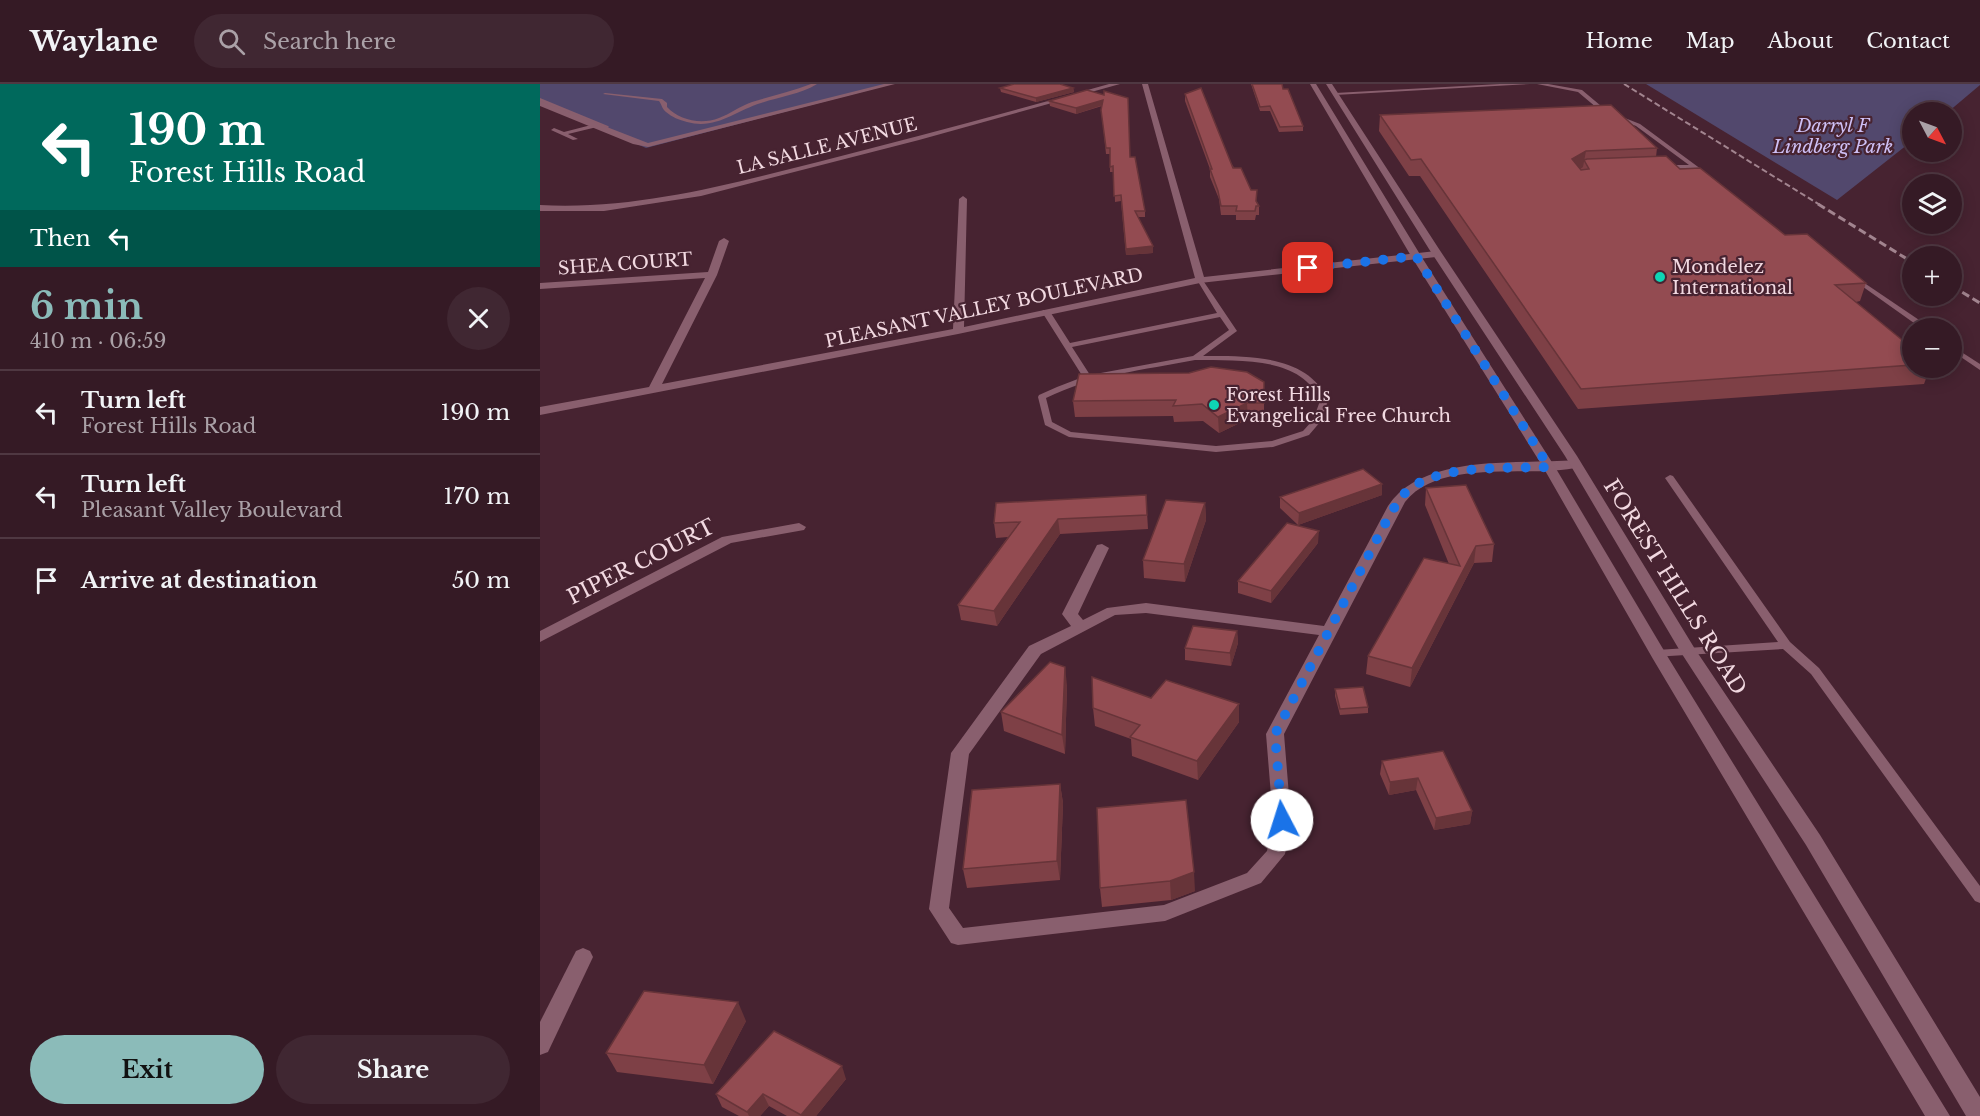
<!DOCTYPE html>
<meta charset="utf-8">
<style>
:root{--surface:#351a25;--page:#402732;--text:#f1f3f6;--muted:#aaa1a7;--line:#4f3842;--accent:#8bbbb9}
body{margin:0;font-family:"Libre Baskerville",serif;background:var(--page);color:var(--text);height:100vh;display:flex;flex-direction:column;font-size:22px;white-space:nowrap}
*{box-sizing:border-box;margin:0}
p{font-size:20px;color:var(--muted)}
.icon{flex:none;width:33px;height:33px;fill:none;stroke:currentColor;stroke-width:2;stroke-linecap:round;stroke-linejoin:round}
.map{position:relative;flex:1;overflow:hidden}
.drawer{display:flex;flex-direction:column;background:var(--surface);width:540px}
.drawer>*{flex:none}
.top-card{background:#00695c;color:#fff;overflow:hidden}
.needle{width:39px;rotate:131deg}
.controls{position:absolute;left:1362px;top:18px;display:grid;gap:12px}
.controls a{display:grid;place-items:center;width:60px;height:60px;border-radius:50%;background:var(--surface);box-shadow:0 3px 15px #0003,0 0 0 2px var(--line);font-size:30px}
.pin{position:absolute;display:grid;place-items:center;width:51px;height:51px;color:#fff;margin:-26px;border-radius:12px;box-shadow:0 3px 9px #0006}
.me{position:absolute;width:66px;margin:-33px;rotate:355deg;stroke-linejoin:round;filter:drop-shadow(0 0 4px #0008)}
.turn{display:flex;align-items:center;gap:21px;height:126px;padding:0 30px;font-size:27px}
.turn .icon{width:78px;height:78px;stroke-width:2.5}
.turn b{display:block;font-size:42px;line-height:51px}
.then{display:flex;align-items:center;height:57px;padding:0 30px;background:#0003;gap:12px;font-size:22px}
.round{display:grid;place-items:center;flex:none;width:63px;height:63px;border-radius:32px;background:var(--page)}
.summary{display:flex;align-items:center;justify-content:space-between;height:102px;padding:0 30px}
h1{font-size:36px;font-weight:800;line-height:45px;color:var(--accent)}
.cta{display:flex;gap:12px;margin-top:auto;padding:12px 30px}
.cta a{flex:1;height:69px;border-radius:36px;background:var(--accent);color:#111;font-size:24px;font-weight:800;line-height:69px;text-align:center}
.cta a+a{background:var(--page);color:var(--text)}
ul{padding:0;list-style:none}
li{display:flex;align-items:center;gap:18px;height:84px;padding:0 30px;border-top:2px solid var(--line)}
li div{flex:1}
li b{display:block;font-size:22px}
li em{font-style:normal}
header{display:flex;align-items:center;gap:36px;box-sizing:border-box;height:84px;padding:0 30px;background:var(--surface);border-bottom:2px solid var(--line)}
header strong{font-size:28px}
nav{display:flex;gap:33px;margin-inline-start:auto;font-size:21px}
.search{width:420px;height:54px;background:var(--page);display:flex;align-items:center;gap:15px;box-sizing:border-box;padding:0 21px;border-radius:33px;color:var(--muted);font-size:22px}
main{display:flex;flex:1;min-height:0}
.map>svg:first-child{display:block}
.green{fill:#52486d}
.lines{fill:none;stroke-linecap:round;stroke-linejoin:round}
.lane{fill:#895f6e;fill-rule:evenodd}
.street{fill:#895f6e;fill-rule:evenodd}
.secondary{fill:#895f6e;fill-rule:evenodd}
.rail-far1{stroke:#a2848f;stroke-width:2;stroke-dasharray:6 3;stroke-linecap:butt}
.rail{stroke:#a2848f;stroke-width:3;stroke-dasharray:8 4;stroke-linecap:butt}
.wall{fill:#7e4046}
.shaded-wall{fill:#673439}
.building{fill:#934b51;stroke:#673439;stroke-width:1.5}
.route{stroke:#1a73e8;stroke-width:10;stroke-dasharray:0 18}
.poi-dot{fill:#0ed5b4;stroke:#472331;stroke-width:2}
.labels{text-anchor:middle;stroke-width:4.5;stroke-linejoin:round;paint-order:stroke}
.far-park-label{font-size:18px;font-style:italic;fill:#cec0f6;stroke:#472331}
.far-street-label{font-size:18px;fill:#f2d9e1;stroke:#472331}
.far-poi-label{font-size:18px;fill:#f2d9e1;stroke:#472331;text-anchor:start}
.street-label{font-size:21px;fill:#f2d9e1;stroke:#472331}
</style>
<header>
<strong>Waylane</strong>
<div class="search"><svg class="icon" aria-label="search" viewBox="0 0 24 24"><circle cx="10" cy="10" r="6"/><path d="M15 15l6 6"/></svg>Search here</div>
<nav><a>Home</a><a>Map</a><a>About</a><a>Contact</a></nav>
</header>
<main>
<section class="drawer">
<div class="top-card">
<div class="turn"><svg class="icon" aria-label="left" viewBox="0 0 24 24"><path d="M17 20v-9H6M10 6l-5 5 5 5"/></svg><div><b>190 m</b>Forest Hills Road</div></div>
<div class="then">Then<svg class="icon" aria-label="left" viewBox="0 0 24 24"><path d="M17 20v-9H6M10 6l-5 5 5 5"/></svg></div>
</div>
<div class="summary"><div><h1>6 min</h1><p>410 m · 06:59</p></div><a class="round"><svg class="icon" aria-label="close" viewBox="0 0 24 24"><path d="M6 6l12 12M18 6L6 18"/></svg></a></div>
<ul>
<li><svg class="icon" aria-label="left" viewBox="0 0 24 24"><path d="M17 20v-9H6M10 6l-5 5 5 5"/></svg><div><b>Turn left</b><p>Forest Hills Road</p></div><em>190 m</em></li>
<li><svg class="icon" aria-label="left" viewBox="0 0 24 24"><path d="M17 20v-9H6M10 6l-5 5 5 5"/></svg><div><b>Turn left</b><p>Pleasant Valley Boulevard</p></div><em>170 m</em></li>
<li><svg class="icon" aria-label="arrive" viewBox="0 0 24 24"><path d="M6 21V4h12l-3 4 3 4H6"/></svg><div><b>Arrive at destination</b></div><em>50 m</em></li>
</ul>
<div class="cta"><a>Exit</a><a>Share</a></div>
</section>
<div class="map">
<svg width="1440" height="1032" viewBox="0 0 1440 1032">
<rect width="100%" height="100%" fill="#472331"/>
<!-- green -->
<g class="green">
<path d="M0,0H352L106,64L0,18Z"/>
<path d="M1106,0H1440V1L1408,28H1372V57L1297,116Z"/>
</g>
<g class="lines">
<!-- lane -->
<g class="lane">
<path d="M271,0H277C261,10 239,13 221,19C195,27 176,46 147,38C139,36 132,33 126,28C122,25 122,21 119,17L63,10L65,9L122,15L127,19V23C139,36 161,41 179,34C190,30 200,22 212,18C232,12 252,7 271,0Z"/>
<path d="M960,0H990L795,11L793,10L795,9Z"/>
<path d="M997,0H1008L1042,6L1067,27L1100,40L1169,91L1164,92L1154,85L1123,84V82L1125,81H1149L1096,42L1063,29L1038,8Z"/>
<path d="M0,14L68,42L69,43L66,45L57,41V43L28,50L38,55L33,56L11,46L14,44L24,48L55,40L0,18Z"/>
<path d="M1314,192L1388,242V244H1381L1312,195L1311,194Z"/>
<path d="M660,194L662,195L697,247L663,272C706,272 769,270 788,317L781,337L769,351L733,363L676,368L529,353L505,341L498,313L499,311L517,303L543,293L502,228L503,226H509L530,259L677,229L657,196ZM680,233L689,246L653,272L550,291L532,263ZM655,276C696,277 762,271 780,317L773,336L763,347L732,357L676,362L531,348L512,338L506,314C553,291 604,286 655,276Z"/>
<path d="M1412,262L1440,280V286L1412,267Z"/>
<path d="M1130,391L1133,392L1250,558L1279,584L1440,802V819L1435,817L1271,590L1243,565L1113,573L1111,570L1117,566L1238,558L1125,394Z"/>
</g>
<!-- street -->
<g class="street">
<path d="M344,0H355L108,63L93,60L0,22V17L108,59Z"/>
<path d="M569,0H580L379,56L161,112L64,127H0V121C96,126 186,101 278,78C376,53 473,27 569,0Z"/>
<path d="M602,0H608L664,193L896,167L901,170L896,173L660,199L418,250L0,331V323L109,303L165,194L0,205V199L168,188L179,157L184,154L189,157L177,191L122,300L413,245L419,115L423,112L427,115L424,243L655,194Z"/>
<path d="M1035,376L1041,380L1040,383C990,395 901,373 865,418L744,650L751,736L745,770L721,799L625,837L418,861L411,859L389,825L411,669L489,562L531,542L522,530L557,461L562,460L569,464L538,530L543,536L567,524L606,519L784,542L848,422C883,369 979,381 1035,376ZM606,529L779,551L726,650L733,736L727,767L707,789L624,821L423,844L409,824L429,670L501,570L575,531Z"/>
<path d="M259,439L266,443L264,446L191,459L0,558V547L182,453Z"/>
<path d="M43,864L50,867L53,873L8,968L0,971V938L36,867Z"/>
</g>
<!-- secondary -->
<g class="secondary">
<path d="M770,0H776L881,172L1015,383L1129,575L1410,1032H1385L1113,575L1003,383L871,172Z"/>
<path d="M786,0H792L899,165L1037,372L1155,565L1280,751L1440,1013V1032H1426L1266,761L1140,567L1025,372L889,165Z"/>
</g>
<!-- rail-far1 -->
<path class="rail-far1" d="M1084,0L1280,121"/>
<!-- rail -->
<g class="rail">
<path d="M1278,120L1372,178"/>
<path d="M1412,202L1440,219"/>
</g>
</g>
<!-- wall -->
<g class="wall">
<path d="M711,0H742L743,5L763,42V47L739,48L730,27H720Z"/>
<path d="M460,4H533L534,8L496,18L461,8Z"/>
<path d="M645,10L717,118L719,122V131H716L715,136H696V131H681L679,115L670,93V85L645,17Z"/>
<path d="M564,11L590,73L605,127V133H598L613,169L586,171L581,117L575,118L574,88H570V70H566L562,31V22L536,30L510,22L509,17Z"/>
<path d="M840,31L1117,64L1116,73L1140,85L1245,151L1326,199L1320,217L1316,218L1372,264V284H1390L1384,300L1038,325L880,92H869L839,47Z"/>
<path d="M724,298V335H708L679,349L663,337L634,338L633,332L535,333L533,317Z"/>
<path d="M886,404L954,460L952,478L934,479L870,603L826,590L828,572L909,480L885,421Z"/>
<path d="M606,411L608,445L520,450L457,542L421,536L418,521L468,453L456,454L454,439Z"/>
<path d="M842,411L758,441L740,424V413Z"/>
<path d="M665,419L666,436L645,498L604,494L603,476Z"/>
<path d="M778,459L731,519L698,509V497Z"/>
<path d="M697,547L698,559L691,582L645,576V564Z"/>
<path d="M527,601L525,670L464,647L461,628Z"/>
<path d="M795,605L828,623V629L800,631L795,612Z"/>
<path d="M611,614L699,638L658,696L592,672L591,655L555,642L553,624Z"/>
<path d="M903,667L932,727L930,740L894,746L876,706L849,711L840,690L842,677Z"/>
<path d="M520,700L523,719L520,796L427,804L423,785Z"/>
<path d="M557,724L655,807L631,816L562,823L560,804Z"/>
<path d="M206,937L173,1000L77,988L66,969Z"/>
<path d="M306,995L276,1032H247L229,1022L220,1032H199L182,1023L176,1010Z"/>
</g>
<!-- shaded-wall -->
<g class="shaded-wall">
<path d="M533,4L534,8L496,18V14Z"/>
<path d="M563,16V21L536,30V24Z"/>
<path d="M1046,67L1043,83L1030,92L1032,75Z"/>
<path d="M613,162V169L586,171V165Z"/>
<path d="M707,319L708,335L679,349L678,333Z"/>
<path d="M842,400V411L758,441L759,429Z"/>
<path d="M665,419L666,436L645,498L644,480Z"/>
<path d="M518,435L520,450L457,542L454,527Z"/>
<path d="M779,447L778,459L731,519V507Z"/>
<path d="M936,462L934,479L870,603L872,584Z"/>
<path d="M697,547L698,559L691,582L690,569Z"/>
<path d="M525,583L527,601L525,670L522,651Z"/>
<path d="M699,620V638L658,696L657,677Z"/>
<path d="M878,694L876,706L849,711L850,698Z"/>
<path d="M520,700L523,719L520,796L517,777Z"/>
<path d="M932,727L930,740L894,746L896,734Z"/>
<path d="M654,788L655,807L631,816L630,797Z"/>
<path d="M198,918L206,937L173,1000L164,981Z"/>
<path d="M302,982L306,995L276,1032H262L261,1031Z"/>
<path d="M223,1010L229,1022L220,1032H209L207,1028Z"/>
</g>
<!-- building -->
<g class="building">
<path d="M474,0H520L533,4L496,14L460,4Z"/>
<path d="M712,0H742L743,5H748L763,42L740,43L730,22L720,23Z"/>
<path d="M661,4L693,84H701L711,106H717L716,117L719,122H716L715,127H696L697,122H681L678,107L670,85H672L645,10Z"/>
<path d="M547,6L564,11V7L588,14L590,73H595L605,127H595L613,162L586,165L581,111L574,112L573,82L570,83V64H566L561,26L563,16L536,24L509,17Z"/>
<path d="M1071,21L1117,64L1046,67L1032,75L1041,86L1049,85L1044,76L1047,75L1126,72L1140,85L1160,84L1245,151L1267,150L1326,199L1295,201L1372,264V281L1041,305L881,75L871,76L840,31Z"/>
<path d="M671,283L707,288L724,298V319H707L678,333L662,320L633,322L636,316L533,317L539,290L649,289Z"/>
<path d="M823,385L842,400L759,429L740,413Z"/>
<path d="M926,401L954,460L936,462L872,584L828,572L884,474L920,482L886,404Z"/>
<path d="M606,411L607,431L518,435L454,527L418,521L480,438L454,439L456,419Z"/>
<path d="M626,416L665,419L644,480L603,476Z"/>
<path d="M747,439L779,447L731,507L698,497Z"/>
<path d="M653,542L697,547L690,569L645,564Z"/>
<path d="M510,578L525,583L522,651L461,628Z"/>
<path d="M552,593L611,614L626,596L699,620L657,677L590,653L600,641L553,624Z"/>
<path d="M823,603L828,623L800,625L795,605Z"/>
<path d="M903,667L932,727L896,734L878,694L850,698L842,677Z"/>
<path d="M520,700L517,777L423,785L432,706Z"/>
<path d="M646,716L654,788L630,797L560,804L557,724Z"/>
<path d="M104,907L198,918L164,981L66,969Z"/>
<path d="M234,947L302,982L261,1031L223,1010L207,1028L176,1010Z"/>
</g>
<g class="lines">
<!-- route -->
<path class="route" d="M742,736L735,650L847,436C852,428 858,416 865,409C896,379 969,385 1009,383L876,172L768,184"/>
</g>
<!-- markers -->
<g class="poi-dot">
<circle cx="1120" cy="193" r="6"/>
<circle cx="674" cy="321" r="6"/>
</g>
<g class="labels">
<!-- far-park labels -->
<g class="far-park-label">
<text x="1293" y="48">Darryl F<tspan x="1293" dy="21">Lindberg Park</tspan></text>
</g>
<!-- far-street labels -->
<g class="far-street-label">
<text transform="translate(287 62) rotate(-14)" y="6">LA SALLE AVENUE</text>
<text transform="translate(85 180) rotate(-4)" y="6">SHEA COURT</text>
<text transform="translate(444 224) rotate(-12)" y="6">PLEASANT VALLEY BOULEVARD</text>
</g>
<!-- far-poi labels -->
<g class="far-poi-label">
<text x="1132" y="189">Mondelez<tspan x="1132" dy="21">International</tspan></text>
<text x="686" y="317">Forest Hills<tspan x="686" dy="21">Evangelical Free Church</tspan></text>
</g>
<!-- street labels -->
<g class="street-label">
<text transform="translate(101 478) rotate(-27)" y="7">PIPER COURT</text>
<text transform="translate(1135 503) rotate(58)" y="7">FOREST HILLS ROAD</text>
</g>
</g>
</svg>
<div class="controls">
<a><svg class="needle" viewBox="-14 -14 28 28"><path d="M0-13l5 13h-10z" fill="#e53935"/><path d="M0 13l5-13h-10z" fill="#aaa1a7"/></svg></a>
<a><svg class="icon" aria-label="layers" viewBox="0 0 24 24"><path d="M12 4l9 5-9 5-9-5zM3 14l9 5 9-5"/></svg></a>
<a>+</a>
<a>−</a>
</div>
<div class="pin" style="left:768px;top:184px;background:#d93025"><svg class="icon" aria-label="arrive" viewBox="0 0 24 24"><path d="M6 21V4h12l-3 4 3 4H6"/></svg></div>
<svg class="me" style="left:742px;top:736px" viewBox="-20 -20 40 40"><circle r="19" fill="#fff"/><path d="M0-13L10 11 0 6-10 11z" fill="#1a73e8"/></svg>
</div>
</main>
